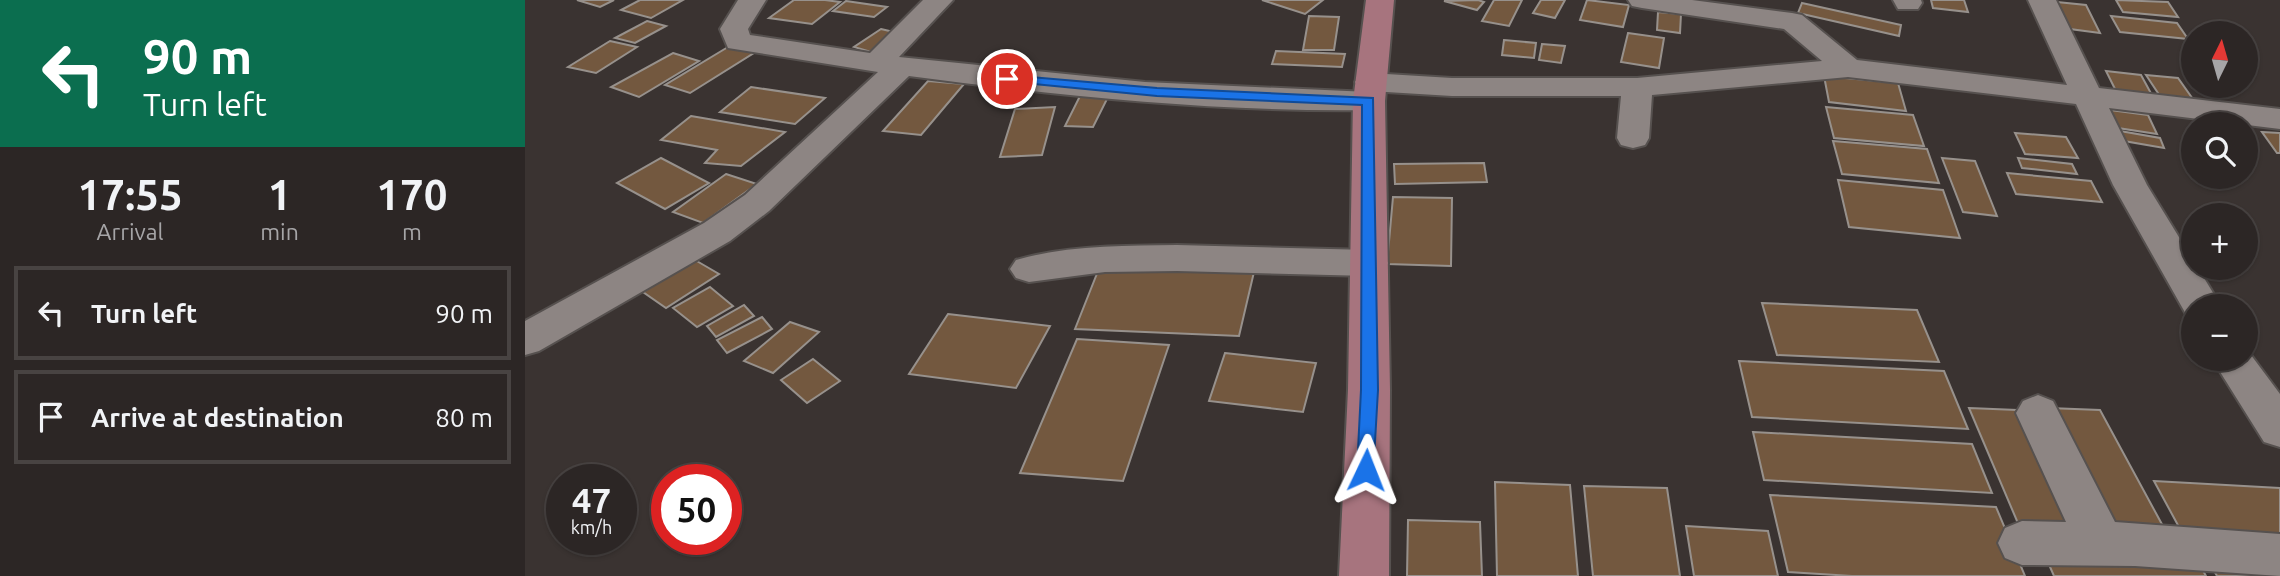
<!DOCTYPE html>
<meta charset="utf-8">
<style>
:root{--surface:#2c2625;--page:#383232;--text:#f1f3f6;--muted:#a6a5a7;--line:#484342}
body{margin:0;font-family:Ubuntu,sans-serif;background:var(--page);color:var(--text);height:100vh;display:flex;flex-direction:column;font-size:26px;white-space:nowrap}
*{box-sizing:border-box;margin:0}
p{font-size:23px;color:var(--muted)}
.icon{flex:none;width:38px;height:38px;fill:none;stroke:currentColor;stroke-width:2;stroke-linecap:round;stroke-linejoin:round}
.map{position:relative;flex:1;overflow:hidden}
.sheet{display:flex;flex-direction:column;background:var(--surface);width:525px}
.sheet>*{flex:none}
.top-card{background:#0b6e4f;color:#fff;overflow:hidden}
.needle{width:46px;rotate:5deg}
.controls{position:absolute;left:1656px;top:21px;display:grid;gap:14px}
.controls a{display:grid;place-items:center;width:77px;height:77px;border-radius:50%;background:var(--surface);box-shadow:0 2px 5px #0004,0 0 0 2px var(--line);font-size:35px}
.speed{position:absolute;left:21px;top:464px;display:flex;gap:14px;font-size:35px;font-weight:700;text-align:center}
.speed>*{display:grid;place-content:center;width:91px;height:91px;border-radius:50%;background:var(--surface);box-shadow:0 2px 5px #0004,0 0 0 2px var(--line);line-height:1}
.speed small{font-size:18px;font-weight:400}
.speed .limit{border:10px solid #d22;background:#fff;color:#111}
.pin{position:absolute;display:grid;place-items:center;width:60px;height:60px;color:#fff;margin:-30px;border:4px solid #fff;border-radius:50%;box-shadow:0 2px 7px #0007}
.me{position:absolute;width:77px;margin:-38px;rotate:2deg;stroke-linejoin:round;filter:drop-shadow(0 0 5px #0008)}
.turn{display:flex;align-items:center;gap:24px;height:147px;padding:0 28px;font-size:32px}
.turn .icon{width:91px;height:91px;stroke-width:2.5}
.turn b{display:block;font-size:49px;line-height:60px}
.eta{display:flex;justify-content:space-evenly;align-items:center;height:119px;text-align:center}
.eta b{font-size:42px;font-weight:600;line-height:49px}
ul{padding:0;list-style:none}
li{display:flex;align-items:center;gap:21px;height:94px;margin:0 14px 10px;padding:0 14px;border:4px solid var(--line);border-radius:0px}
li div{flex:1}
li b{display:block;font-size:26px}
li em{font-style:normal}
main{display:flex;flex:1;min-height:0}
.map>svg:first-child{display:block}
.building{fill:#73583f;stroke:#97918c;stroke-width:2}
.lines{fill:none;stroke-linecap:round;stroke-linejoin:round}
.minor-casing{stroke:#56514f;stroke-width:4}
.major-casing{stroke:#56514f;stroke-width:4}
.minor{fill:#8d8583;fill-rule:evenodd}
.major{fill:#a7747e;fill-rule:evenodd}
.route{fill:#1a73e8;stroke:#114b97;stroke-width:2}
</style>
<main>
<section class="sheet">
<div class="top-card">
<div class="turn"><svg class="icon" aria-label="left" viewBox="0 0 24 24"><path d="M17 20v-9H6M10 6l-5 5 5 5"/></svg><div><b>90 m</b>Turn left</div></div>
</div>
<div class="eta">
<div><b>17:55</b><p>Arrival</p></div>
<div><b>1</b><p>min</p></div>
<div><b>170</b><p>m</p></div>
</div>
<ul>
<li><svg class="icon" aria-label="left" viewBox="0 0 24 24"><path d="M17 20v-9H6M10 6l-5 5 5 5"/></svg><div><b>Turn left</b></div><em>90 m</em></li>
<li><svg class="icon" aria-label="arrive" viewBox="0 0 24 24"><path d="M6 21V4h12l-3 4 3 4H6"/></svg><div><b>Arrive at destination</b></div><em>80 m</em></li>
</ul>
</section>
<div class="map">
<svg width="1755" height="576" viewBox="0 0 1755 576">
<rect width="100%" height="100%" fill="#3a3331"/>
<!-- building -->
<g class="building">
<path d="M52,0H89L75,7Z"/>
<path d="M115,0H158L126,18L96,10Z"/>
<path d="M269,0H300L315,2L287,24L244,18Z"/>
<path d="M737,0H798L780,14Z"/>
<path d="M953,0L959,2L952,10L919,1Z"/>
<path d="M969,0H997L984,26L957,21Z"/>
<path d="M1016,0H1040L1030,18L1008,13Z"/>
<path d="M1062,0L1104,5L1098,27L1055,20Z"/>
<path d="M1406,0H1439L1443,12L1408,8Z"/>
<path d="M1591,0L1643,2L1653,17L1598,12Z"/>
<path d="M321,1L362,7L349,17L308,11Z"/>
<path d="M1532,2L1561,5L1575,33L1545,29Z"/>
<path d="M1277,3L1376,25L1374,36L1273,13Z"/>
<path d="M1133,12L1156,14L1155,33L1132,30Z"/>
<path d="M784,16L814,17L809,50H778Z"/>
<path d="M1586,16L1652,23L1663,39L1595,32Z"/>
<path d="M122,21L141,26L110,43L90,38Z"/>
<path d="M356,29L373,33L346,52L329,47Z"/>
<path d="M1103,33L1139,38L1134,68L1096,62Z"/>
<path d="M979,40L1011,43L1009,58L977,55Z"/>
<path d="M85,41L112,47L71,73L43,67Z"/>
<path d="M208,44L232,51L165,93L140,85Z"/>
<path d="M1017,44L1040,46L1036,63L1014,60Z"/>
<path d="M751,51L820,54L817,67L747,64Z"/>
<path d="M148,53L174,61L114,97L86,87Z"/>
<path d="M1581,71L1616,75L1628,97L1592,93Z"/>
<path d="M1621,75L1653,78L1670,102L1637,99Z"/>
<path d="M1299,76L1373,83L1381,111L1304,102Z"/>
<path d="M403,81L439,84L396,135L358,131Z"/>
<path d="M226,87L300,98L270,124L195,112Z"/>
<path d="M557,92L585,93L568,127L540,126Z"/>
<path d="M530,107L517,155L475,157L490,109Z"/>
<path d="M1301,107L1388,115L1399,146L1309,138Z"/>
<path d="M1585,110L1623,115L1632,134L1593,128Z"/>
<path d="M166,116L260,132L216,166L180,163L192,150L136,140Z"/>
<path d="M1595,131L1635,138L1639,148L1599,141Z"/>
<path d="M1737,132L1755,133V153H1752Z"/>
<path d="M1490,133L1541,137L1553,158L1500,154Z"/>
<path d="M1308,141L1402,149L1414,183L1317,174Z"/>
<path d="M136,158L184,183L140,209L92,183Z"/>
<path d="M1417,158L1450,161L1472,216L1438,212Z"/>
<path d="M1493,158L1547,164L1552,174L1497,168Z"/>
<path d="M959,163L962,182L870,184L869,164Z"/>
<path d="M1482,173L1566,181L1577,202L1491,194Z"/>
<path d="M201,174L232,184L178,223L148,212Z"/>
<path d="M1313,180L1418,190L1435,238L1324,227Z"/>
<path d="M868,197L927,198L926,266L862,264Z"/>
<path d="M170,260L194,274L141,308L118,292Z"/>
<path d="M575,266L729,272L714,336L550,329Z"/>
<path d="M185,287L208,306L172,327L148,308Z"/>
<path d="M1237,303L1392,310L1414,362L1252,355Z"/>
<path d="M219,305L229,316L191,337L182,326Z"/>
<path d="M423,314L525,326L491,388L384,374Z"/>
<path d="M237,317L247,329L202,353L192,340Z"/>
<path d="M265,322L294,332L248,373L219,361Z"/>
<path d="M552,339L644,345L598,481L495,473Z"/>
<path d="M700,353L791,363L778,412L684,401Z"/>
<path d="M288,359L315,381L282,403L256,380Z"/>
<path d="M1214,361L1419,371L1443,429L1227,417Z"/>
<path d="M1444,408L1492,410L1549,531L1495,528Z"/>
<path d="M1524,408L1575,410L1639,528L1582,525Z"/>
<path d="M1228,432L1447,444L1467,493L1239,480Z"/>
<path d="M1629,481L1755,488V545L1661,540Z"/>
<path d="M970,482L1045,485L1053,576H972Z"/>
<path d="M1059,486L1142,488L1155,576H1068Z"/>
<path d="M1245,495L1471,507L1500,576H1327L1263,572Z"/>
<path d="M883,520L955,522L957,576H882Z"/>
<path d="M1161,526L1243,531L1253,576H1169Z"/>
<path d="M1518,551L1672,560L1681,576H1529Z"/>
<path d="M1686,565L1755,568V576H1692Z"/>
</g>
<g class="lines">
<defs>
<g id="minor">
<path d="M213,0H241L223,29L225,35L345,53L398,0H428L374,57L620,82L844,92L855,94L860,101L855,108L844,110C691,112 536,96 384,76L244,211L205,241L14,351L0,355V321L179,223L220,195L353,72L203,48L195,29Z"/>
<path d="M1103,0H1167L1267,13L1277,15L1332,60L1542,85L1503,0H1531L1574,88L1755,109V129L1584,108L1622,185L1668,260V268H1673L1696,306H1668V318L1662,316L1588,185L1551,104L1323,77L1127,95L1124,138L1120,145L1108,148L1096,145L1092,138L1096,96H927L845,91L834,88L830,82L834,76L845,73L927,78H1112L1297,61L1259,29L1117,8L1107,6Z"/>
<path d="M1368,0H1396L1397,3L1393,9H1373Z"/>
<path d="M652,245L844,250L857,254L863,263L857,272L844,276L652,271L580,272L504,282L491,278L485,269L491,260C542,245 599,246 652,245Z"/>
<path d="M1720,347L1755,394V447L1739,442L1687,359H1720Z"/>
<path d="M1513,395L1528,401L1590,522L1755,534V576L1610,566L1497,565L1480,558L1473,543L1480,528L1497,521L1541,522L1491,413L1498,401Z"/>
</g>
<path id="major" d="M841,0H869L860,101L865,390L864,576H814L823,390L828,101Z"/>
</defs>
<!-- minor casing -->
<use href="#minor" class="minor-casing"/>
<!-- major casing -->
<use href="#major" class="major-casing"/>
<!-- minor -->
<use href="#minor" class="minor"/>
<!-- major -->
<use href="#major" class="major"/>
</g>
<!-- route -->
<path class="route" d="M482,75L632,88L848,98L853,390L848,476H834L832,470L836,390L837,105L632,96L477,81V76Z"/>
</svg>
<div class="controls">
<a><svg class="needle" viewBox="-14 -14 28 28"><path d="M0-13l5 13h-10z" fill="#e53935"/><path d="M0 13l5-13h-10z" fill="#a6a5a7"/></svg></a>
<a><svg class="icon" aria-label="search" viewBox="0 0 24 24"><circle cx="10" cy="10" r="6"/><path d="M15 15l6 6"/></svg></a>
<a>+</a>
<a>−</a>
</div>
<div class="speed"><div>47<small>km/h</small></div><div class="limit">50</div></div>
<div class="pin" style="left:482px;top:79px;background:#d93025"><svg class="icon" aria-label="arrive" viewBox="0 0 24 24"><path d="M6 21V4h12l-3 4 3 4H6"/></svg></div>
<svg class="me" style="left:841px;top:470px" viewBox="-20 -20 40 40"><path d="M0-17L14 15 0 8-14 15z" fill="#1a73e8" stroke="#fff" stroke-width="4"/></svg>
</div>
</main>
